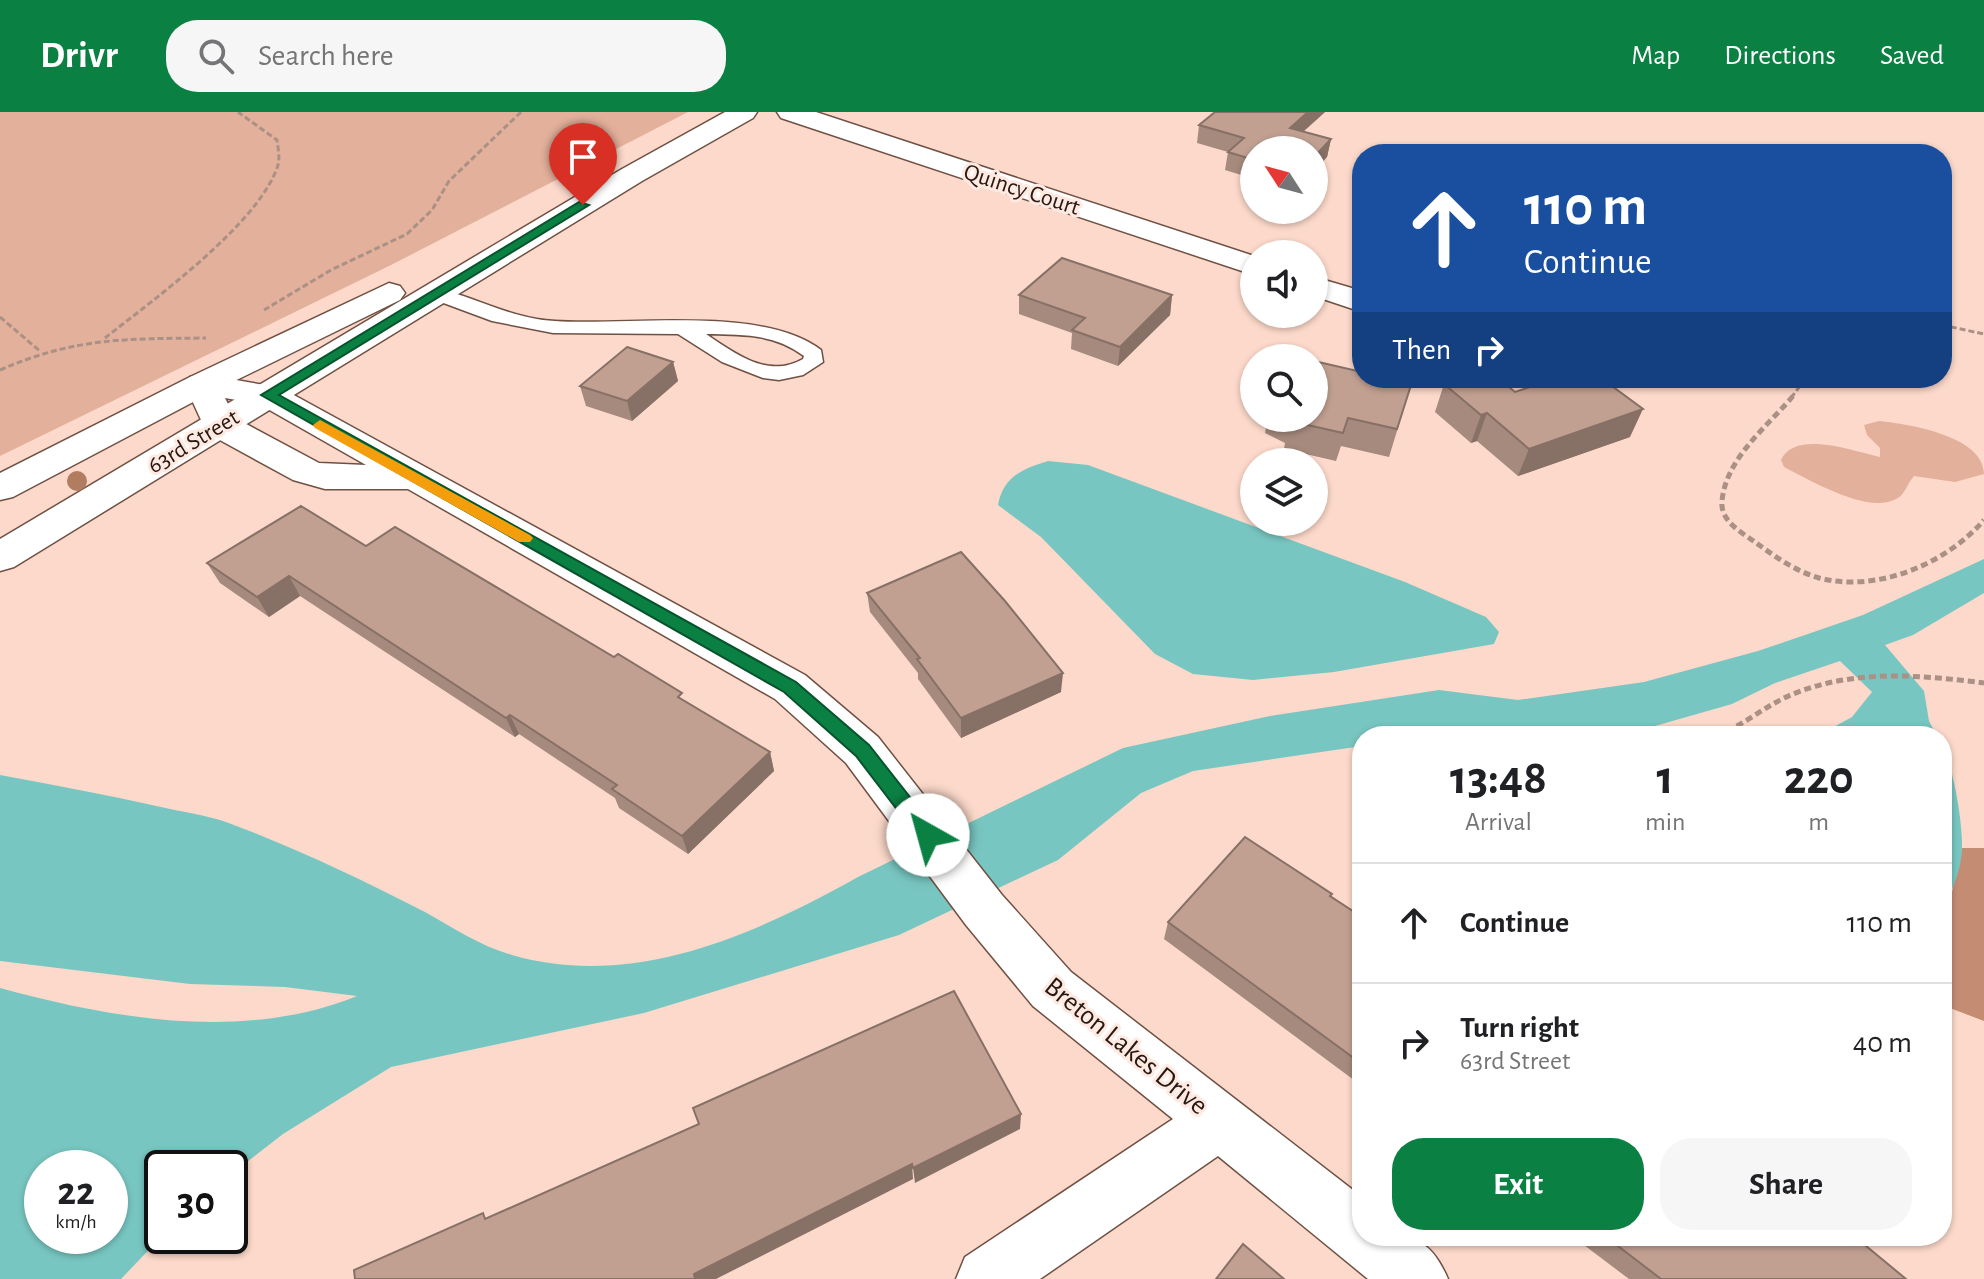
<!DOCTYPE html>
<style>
:root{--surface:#fff;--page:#f6f6f6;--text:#202124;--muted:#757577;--line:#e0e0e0;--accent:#0b8043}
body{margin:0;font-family:"Alegreya Sans",sans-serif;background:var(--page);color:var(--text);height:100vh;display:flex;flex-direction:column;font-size:30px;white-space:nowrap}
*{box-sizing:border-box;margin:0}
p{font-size:26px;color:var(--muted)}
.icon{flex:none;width:44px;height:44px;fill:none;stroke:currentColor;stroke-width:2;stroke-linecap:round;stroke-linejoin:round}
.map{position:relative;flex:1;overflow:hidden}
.panel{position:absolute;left:1352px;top:614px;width:600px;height:520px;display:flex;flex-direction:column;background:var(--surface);border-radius:32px;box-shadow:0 2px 6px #0004}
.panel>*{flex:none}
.banner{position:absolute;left:1352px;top:32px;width:600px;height:244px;border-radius:32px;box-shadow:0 2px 6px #0004;background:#1a4fa0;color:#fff;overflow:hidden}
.needle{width:52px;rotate:306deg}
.tools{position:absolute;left:1240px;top:24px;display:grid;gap:16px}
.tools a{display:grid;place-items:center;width:88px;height:88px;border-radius:50%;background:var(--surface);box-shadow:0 2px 6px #0004;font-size:40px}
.speed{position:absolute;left:24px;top:1038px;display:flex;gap:16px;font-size:40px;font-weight:700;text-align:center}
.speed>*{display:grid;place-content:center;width:104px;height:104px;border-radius:50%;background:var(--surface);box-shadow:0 2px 6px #0004;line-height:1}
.speed small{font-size:20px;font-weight:400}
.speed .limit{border:4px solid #111;border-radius:12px;background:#fff;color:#111}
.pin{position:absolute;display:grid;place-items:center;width:68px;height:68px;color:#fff;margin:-82px -34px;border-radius:50% 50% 50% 0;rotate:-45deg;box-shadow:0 0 8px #0007}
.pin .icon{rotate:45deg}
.me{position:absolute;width:88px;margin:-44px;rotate:322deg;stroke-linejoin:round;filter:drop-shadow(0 0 6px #0008)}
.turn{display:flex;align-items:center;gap:28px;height:168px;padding:0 40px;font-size:36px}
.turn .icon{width:104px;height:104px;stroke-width:2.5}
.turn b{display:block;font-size:56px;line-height:68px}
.then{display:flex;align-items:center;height:76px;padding:0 40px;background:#0003;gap:16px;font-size:30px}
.eta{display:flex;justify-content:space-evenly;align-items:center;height:136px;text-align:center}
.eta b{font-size:48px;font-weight:600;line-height:56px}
.primary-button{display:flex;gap:16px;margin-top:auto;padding:16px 40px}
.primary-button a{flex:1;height:92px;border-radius:32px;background:var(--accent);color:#fff;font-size:32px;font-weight:600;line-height:92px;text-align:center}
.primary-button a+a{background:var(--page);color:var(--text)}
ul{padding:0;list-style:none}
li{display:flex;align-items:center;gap:24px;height:120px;padding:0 40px;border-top:2px solid var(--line)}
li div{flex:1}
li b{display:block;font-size:30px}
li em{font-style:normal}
header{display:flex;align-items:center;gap:48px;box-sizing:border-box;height:112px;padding:0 40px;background:var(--accent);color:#fff}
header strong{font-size:38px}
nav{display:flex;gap:44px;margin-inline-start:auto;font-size:28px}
.search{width:560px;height:72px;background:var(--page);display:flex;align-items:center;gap:20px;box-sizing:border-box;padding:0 28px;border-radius:32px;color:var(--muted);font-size:30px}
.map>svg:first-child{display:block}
.green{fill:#e3b09b}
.forest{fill:#c58c74}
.water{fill:#78c6c1;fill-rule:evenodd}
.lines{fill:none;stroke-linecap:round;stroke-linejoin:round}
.service-casing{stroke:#6f5144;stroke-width:3}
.minor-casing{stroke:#6f5144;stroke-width:3}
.tertiary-casing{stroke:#6f5144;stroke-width:3}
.path-far1{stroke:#ab9185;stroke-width:3;stroke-dasharray:6 3;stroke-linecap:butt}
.path{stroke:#ab9185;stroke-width:5;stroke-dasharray:7 4;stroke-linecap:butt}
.service{fill:#fff;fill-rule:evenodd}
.minor{fill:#fff;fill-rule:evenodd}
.tertiary{fill:#fff;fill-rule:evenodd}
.tree{fill:#b17c5f}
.wall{fill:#a68a7d}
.shaded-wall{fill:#877066}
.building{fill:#c1a091;stroke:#877066;stroke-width:2}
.route{fill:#0b8043;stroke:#07532c;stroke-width:2}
.slow{fill:#f59e0b}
.labels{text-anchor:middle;stroke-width:6;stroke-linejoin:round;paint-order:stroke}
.far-street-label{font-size:24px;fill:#251913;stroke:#ffe9e0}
.street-label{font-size:28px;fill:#251913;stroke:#ffe9e0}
</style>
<header>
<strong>Drivr</strong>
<div class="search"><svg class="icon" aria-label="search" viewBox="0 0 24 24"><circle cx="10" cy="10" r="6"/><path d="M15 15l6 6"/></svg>Search here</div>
<nav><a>Map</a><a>Directions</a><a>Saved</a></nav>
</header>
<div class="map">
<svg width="1984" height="1167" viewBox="0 0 1984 1167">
<rect width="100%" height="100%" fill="#fcd9ca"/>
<!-- green -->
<g class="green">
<path d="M0,0H688L391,153L0,344Z"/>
<path d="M1879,309C1909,312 1984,324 1984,362L1955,370L1914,364C1906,373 1906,383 1894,388C1865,401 1810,368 1784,355L1781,348C1796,317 1855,340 1880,345V336L1867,323L1864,313Z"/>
</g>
<!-- forest -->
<path class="forest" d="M1962,736H1984V909L1942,893V794L1952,780Z"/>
<!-- water -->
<g class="water">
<path d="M1048,349L1088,353L1405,470L1486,505L1499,520L1494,532L1334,560L1253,568L1193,562L1155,542L1041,425L998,393C1003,365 1022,357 1048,349Z"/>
<path d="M1984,447V481L1913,523L1885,533L1924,579L1929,609L1937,624H1817L1852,605L1872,580L1840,549L1775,571L1732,592L1648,616L1362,624V634L1193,659L1141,681L1058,748L899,823L644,901L391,955L283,1022L230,1063V1056H162V1124L121,1167H0V876C114,907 244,930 357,884L285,875L190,872L0,849V663C54,673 107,683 161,695C182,700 206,703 226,710C294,735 361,767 425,800C454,816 480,834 512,843C633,878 754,823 858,765L1123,636L1270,604L1439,578L1518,588L1644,570L1758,539L1863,503ZM42,1056H110V1124H42Z"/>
<path d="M1942,634C1954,657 1962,708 1962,734C1962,754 1954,778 1942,794Z"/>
</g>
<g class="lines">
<defs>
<path id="service" d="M437,176C477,186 513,207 555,209C630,214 762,193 821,238L823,250L803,263L779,268L763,266L722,250L678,222L553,221L492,209L430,186L428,182ZM706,222C742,223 773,221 804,244L803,247C768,267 736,242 706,222Z"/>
<g id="minor">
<path d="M777,0H816L1254,144V163L781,6Z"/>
<path d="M1314,165L1362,179V200L1314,184Z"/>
<path d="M202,262L281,276L805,563L878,625L1002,783L1071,860L1362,1085V1124C1407,1124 1428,1120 1448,1167H1368L1218,1044L1040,1167H956L965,1145L1173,1007L1033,894L966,813L846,651L775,587L408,377H325L293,368L207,321L185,273L190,265ZM225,286L259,292L366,353L319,351L235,306Z"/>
</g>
<g id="tertiary">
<path d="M725,0H757L753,6L642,69L14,455L0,459V427L622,57Z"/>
<path d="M389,171L400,174L405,181L400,188L214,279L13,385L0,388V361L190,265Z"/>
</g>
</defs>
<!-- service casing -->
<use href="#service" class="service-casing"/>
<!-- minor casing -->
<use href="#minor" class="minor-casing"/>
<!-- tertiary casing -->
<use href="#tertiary" class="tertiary-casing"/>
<!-- path-far1 -->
<g class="path-far1">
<path d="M264,198L331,158L407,122L432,98L449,69L521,0"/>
<path d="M0,205L41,240"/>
<path d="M1942,213L1984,222"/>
<path d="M105,226C153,188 260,111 278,53C280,45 278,36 277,28L238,0"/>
<path d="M0,258C76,225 126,227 206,226"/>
<path d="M1791,286L1806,266"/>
</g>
<!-- path -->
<g class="path">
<path d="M1793,284C1767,315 1726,346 1722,389C1720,409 1741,420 1755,430C1774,444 1795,459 1819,466C1877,481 1946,452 1984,408"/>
<path d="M1717,624C1744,613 1766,593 1793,582C1854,557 1921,563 1984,571"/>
</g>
<!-- service -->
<use href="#service" class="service"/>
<!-- minor -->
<use href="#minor" class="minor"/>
<!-- tertiary -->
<use href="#tertiary" class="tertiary"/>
</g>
<!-- trees -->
<circle class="tree" cx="77" cy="369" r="10"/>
<!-- wall -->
<g class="wall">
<path d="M1215,0H1325L1303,20L1331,27L1327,45L1254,38V67L1225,58L1228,40L1197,31L1199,13Z"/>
<path d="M1019,183H1172L1170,203L1118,254L1071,237L1072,221L1019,202Z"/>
<path d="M673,250L678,269L632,309L586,294L580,274Z"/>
<path d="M1412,270L1389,345L1341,334L1336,349L1284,337L1285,331L1265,321L1268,306H1314Z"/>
<path d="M1444,272L1515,280L1630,325L1518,364L1477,329L1471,331L1435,300Z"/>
<path d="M366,434L684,589L770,640L774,659L688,742L619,696L615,686L519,622L515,625L300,484L269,505L220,471L207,451Z"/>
<path d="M867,481L1061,580L961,626L918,567V561L870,500Z"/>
<path d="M1332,782L1331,785L1362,805V974L1164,827L1168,810Z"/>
<path d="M1572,1124H1854L1906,1167H1629Z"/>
</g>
<!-- shaded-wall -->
<g class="shaded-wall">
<path d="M1308,0H1325L1287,34L1290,16Z"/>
<path d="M1331,27L1327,45L1314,60V45Z"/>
<path d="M1172,183L1170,203L1118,254L1120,235Z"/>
<path d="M673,250L678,269L632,309L627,289Z"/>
<path d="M1643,297L1630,325L1518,364L1529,337Z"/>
<path d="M1487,301L1477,329L1471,331L1481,303Z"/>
<path d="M289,464L300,484L269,505L257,485Z"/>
<path d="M1063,561L1061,580L961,626V606Z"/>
<path d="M510,603L519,622L515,625L506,606Z"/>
<path d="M770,640L774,659L688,742L682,724Z"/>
<path d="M1021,1002L1020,1017L915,1071L913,1056Z"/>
<path d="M912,1052L913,1067L716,1167H695L694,1162Z"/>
</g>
<!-- building -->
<g class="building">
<path d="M1215,0H1308L1290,16L1331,27L1314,45V38H1254V48L1228,40L1244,26L1199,13Z"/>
<path d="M1062,146L1172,183L1120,235L1072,218L1085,206L1019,183Z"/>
<path d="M627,235L673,250L627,289L580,274Z"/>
<path d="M1314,249L1362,260V266H1392L1412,270L1397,317L1348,306L1343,321L1290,309L1291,306H1314Z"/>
<path d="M1464,266H1498L1515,280L1558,266H1601L1643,297L1529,337L1487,301L1481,303L1444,272Z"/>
<path d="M301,394L366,434L395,415L614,545L618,542L682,581L678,585L770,640L682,724L612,677L617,673L510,603L506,606L289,464L257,485L207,451Z"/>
<path d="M961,440L1005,489L1063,561L961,606L917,547L920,546L867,481Z"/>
<path d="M1245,725L1332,782L1330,784L1362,805V952L1168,810Z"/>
<path d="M954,879L1021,1002L913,1056L912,1052L694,1162L695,1167H355L354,1158L483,1101L485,1107L699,1012L693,996Z"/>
<path d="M1605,1124H1854L1906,1167H1661Z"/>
<path d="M1243,1132L1284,1167H1216Z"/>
</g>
<!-- route -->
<path class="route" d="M579,90L589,93L279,283L796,570L869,633L935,717L938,723L935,729L928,731L921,729L856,644L784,580L261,283Z"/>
<!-- slow -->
<path class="slow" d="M320,308L530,423L533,426L530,430H519L315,316L313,313Z"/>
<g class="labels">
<!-- far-street labels -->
<g class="far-street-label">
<text transform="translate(1022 77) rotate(18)" y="8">Quincy Court</text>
<text transform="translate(193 329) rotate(-31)" y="8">63rd Street</text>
</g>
<!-- street labels -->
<g class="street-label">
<text transform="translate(1127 933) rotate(39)" y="10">Breton Lakes Drive</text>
</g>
</g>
</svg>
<div class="tools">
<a><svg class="needle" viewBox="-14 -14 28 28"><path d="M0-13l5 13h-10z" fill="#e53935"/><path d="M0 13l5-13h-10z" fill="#757577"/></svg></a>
<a><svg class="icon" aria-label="sound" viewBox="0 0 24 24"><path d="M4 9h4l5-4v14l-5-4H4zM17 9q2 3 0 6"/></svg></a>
<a><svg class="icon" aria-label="search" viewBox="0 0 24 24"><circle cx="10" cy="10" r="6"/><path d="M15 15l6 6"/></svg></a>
<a><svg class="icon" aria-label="layers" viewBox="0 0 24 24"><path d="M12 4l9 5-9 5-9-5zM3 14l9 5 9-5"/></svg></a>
</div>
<div class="speed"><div>22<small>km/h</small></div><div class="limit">30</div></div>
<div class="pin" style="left:583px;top:93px;background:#d93025"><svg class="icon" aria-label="arrive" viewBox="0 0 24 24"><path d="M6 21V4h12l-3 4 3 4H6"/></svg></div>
<svg class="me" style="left:928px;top:723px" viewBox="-20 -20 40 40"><circle r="19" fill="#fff"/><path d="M0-13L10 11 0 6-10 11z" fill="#0b8043"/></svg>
<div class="banner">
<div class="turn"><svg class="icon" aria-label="ahead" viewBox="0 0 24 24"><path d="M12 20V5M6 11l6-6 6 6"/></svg><div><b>110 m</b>Continue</div></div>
<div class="then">Then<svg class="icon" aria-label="right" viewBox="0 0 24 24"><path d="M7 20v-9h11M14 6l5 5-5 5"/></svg></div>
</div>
<section class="panel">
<div class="eta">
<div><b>13:48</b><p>Arrival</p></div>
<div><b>1</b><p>min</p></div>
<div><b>220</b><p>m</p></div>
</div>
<ul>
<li><svg class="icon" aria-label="ahead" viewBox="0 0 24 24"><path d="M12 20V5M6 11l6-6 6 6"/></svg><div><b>Continue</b></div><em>110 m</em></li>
<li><svg class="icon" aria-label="right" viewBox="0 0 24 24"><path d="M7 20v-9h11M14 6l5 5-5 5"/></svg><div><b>Turn right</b><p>63rd Street</p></div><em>40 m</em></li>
</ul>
<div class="primary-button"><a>Exit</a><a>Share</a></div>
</section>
</div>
